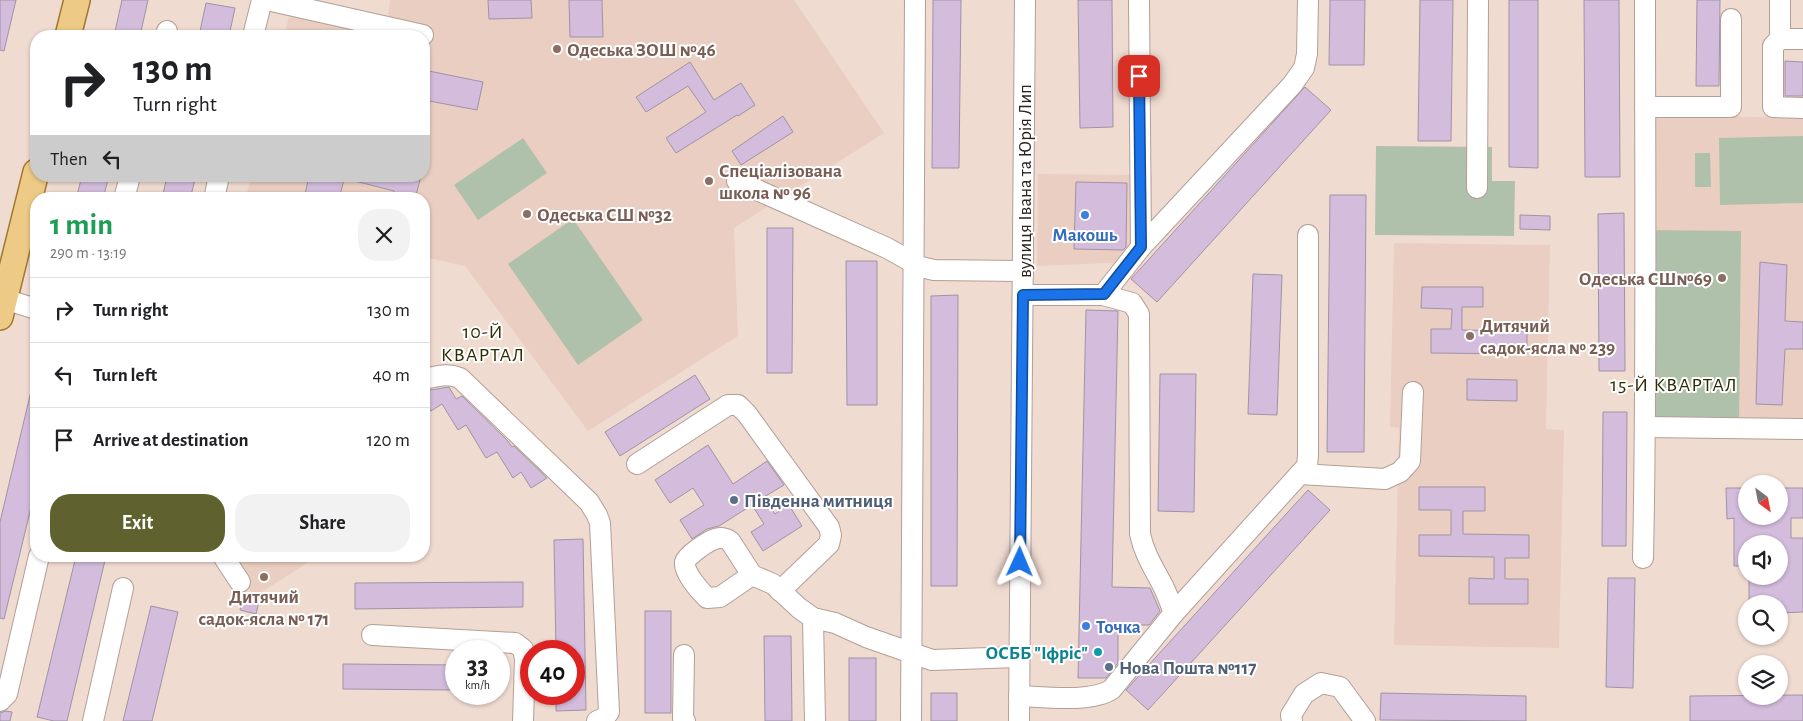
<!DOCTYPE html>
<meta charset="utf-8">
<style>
:root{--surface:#fff;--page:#f2f2f2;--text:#202124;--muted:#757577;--line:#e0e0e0;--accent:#5f612f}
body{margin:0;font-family:"Alegreya Sans",sans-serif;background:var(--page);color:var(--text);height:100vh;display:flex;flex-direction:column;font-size:19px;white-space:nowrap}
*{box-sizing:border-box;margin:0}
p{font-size:16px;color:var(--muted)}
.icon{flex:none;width:28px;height:28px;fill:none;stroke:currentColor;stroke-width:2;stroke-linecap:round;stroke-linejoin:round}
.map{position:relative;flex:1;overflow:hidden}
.drawer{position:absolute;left:30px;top:192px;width:400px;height:370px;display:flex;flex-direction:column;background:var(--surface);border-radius:20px;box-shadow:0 1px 4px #0004}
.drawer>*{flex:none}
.top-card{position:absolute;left:30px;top:30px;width:400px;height:152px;border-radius:20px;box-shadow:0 1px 4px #0004;background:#fff;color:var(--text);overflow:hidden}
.needle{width:32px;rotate:148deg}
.buttons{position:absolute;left:1738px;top:475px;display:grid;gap:10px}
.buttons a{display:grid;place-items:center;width:50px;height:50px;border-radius:50%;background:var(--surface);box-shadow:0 1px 4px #0004;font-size:25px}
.speed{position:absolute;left:445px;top:640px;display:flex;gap:10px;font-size:25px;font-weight:700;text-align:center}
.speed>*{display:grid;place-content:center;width:65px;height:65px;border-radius:50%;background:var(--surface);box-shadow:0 1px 4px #0004;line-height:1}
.speed small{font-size:12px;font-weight:400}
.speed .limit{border:8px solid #d22;background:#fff;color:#111}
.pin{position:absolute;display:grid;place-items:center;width:42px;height:42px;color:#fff;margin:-21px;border-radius:10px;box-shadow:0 2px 8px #0006}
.me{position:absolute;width:55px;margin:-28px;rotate:1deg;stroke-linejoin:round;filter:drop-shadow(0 0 4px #0008)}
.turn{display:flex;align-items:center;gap:18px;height:105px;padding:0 20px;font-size:22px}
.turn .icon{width:65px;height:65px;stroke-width:2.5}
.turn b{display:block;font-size:35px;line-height:42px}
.then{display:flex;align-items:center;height:48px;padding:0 20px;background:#0003;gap:10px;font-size:19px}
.round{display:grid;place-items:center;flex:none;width:52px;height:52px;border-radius:20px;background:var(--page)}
.headline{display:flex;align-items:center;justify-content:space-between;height:85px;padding:0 20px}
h1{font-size:30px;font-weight:700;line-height:38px;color:#1e9e55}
.button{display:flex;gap:10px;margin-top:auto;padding:10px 20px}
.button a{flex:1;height:58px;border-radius:20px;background:var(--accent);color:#fff;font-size:20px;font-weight:700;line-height:58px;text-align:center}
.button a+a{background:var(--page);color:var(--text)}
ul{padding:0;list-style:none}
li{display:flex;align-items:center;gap:15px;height:65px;padding:0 20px;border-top:1px solid var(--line)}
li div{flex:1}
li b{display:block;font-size:19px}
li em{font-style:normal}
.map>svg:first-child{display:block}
.built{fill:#eacec1}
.green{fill:#b0c1ab}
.building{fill:#d3bcdc;stroke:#9f93a4}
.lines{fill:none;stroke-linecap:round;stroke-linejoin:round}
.minor-casing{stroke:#b39f96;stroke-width:22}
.major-casing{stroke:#a1782c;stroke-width:28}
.minor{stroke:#fff;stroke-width:20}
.major{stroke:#edca85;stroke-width:25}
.route-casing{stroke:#114b97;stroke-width:12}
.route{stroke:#1a73e8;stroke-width:9}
.education-dot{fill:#8d6e63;stroke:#fff;stroke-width:2}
.shop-dot{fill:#3f7fe0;stroke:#fff;stroke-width:2}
.service-dot{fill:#5c6f8a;stroke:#fff;stroke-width:2}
.culture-dot{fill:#0f9aa8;stroke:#fff;stroke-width:2}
.labels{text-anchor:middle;stroke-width:4;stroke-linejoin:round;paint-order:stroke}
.education-label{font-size:19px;font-weight:bold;fill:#785e54;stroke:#fff;text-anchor:start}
.street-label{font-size:19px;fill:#29221e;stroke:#fff}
.shop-label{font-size:19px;font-weight:bold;fill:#366cbe;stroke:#fff}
.service-label{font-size:19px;font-weight:bold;fill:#4e5e75;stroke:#fff;text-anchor:start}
.culture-label{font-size:19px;font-weight:bold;fill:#0d838f;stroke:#fff;text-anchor:end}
.neighbourhood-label{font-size:20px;letter-spacing:1px;fill:#2b2c02;stroke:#fff}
</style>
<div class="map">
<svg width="1803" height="721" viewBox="0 0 1803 721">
<rect width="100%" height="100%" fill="#f0dbd1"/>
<!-- built -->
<g class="built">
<path d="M390,0H794L884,133L734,228L738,336L588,431L465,266L424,257V199H279L247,193L251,176H424V36H284L293,1L387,27Z"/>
<path d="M1644,115L1803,118V440L1637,437Z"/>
<path d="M1038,174L1152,175L1151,242L1135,262L1037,266Z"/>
<path d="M1394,243L1550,245L1546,429L1564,430L1559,648L1394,645L1399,428L1390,427Z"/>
<path d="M228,556H318L254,597Z"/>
</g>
<!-- green -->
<g class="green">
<path d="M1803,136V203L1720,205L1719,138Z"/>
<path d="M523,138L547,173L478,220L454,185Z"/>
<path d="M1376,146L1492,147V181H1515L1514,236L1375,235Z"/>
<path d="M1695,153H1710L1711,187H1695Z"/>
<path d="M573,219L643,320L578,365L508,264Z"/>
<path d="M1646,230L1741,231L1739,428L1644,427Z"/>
</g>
<!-- building -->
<g class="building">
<path d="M0,0H16L4,51L0,50Z"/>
<path d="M122,0H148L140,36H114Z"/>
<path d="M488,0H531L532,18L489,19Z"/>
<path d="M569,0H602L603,37H570Z"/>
<path d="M933,0H961L959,168H932Z"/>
<path d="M1078,0H1112L1113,127L1080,128Z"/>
<path d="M1330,0H1365L1364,65H1329Z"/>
<path d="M1420,0H1453L1451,141H1418Z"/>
<path d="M1509,0H1538V168L1509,167Z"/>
<path d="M1584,0H1619L1620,177H1585Z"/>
<path d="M1697,0H1720L1719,86H1696Z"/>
<path d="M206,3L235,8L229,36H199Z"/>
<path d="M1785,61L1803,62V96H1785Z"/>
<path d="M690,62L714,100L741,83L755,105L738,116L737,115L676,153L666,138L706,112L688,86L646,112L636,97Z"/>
<path d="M424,70L483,82L477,110L424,100Z"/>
<path d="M1305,87L1331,110L1157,302L1131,279Z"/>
<path d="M783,116L793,132L741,165L732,151Z"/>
<path d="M82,176H109L103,199H76Z"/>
<path d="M167,176H196L190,199H162Z"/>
<path d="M309,176H345L339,199H304Z"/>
<path d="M351,176H421L415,199H392L394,191L351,180Z"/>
<path d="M1076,182L1127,183L1126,247L1123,250L1074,249Z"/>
<path d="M1330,195H1366L1364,452H1327Z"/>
<path d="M1624,213L1625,371H1599L1598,214Z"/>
<path d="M1520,215L1550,216V230L1520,229Z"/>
<path d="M767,228H793L792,373H767Z"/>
<path d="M846,261H877V405H847Z"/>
<path d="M1760,262L1787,265L1785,321L1803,322V349H1785L1782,405L1756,404Z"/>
<path d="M1253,274L1282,275L1277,415L1248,414Z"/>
<path d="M1422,287H1483V307H1462V330L1527,331V354L1431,353V329H1451L1452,309L1421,308Z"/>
<path d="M958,295L957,586H931V296Z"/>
<path d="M1086,310L1118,311L1112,587L1150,588L1160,611L1149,625H1118V663L1106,678H1078Z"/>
<path d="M1160,374H1196L1194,512L1158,511Z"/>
<path d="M695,375L710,399L620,456L605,432Z"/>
<path d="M1467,379L1517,380V401L1467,400Z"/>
<path d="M32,387H36V487L4,619L0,618V522Z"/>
<path d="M449,387L456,399L462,396L507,440L512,447L514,446L547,478L531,488L521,472L513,478L497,452L486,458L466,425L458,430L442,404L431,411L424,400V391Z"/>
<path d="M1603,412H1627L1626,546H1602Z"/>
<path d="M708,445L733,484L767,461L784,485L764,497L775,514L789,505L802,526L763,551L751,532L764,524L752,505L719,526L707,529L692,539L680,520L704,505L693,488L670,503L655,480Z"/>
<path d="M1419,487H1485V511H1463V534L1529,535V558H1505V579H1528V604H1469V578L1494,579V557L1419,556V535H1451V510H1419Z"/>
<path d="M1726,488H1746V516H1779V488H1803V518H1791V538H1803V612L1779,613V604H1749V579L1779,578V544H1746V566H1734V518L1727,519Z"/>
<path d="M1308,490L1330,510L1148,710L1126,690Z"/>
<path d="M583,539L586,710L556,711V694H574V651H556L554,540Z"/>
<path d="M76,556H106L67,721H54L37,717Z"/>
<path d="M1608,578H1635L1633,688L1606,687Z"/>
<path d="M523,582V607L355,609V583Z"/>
<path d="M242,598L259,602L256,614L240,610Z"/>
<path d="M151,606L178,612L152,721H123Z"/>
<rect x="645" y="611" width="26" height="102"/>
<path d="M764,636H791L792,721H765Z"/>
<rect x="849" y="658" width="27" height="63"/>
<path d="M343,664L456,665V690L343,689Z"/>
<rect x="931" y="693" width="26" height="28"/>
<path d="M1381,693L1526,696V721L1380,720Z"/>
<path d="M1803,695V721H1690V696Z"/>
<path d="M6,711L12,712L10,721H0V713Z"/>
</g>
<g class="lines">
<defs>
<g id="minor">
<path d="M267,0L423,35"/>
<path d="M1139,0L1141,247"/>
<path d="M1780,0V39H1803"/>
<path d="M166,36L167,31"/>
<path d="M253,36L262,0"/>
<path d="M1780,39L1773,46V107L1803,108"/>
<path d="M1645,107H1731V19"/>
<path d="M737,181L887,248L921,267L934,270L1023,271"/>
<path d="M1477,188L1478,0"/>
<path d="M124,199L130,176"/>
<path d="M214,199L219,176"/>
<path d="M1023,295H1103L1132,303L1139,314L1140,534C1144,553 1153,567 1162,584C1167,593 1170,603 1174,613"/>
<path d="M1103,295L1141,247L1292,85L1304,68L1307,54L1308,0"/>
<path d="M4,299L36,309"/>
<path d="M424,379C437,376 447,373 460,378L589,502L597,515L600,523L609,712L604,718L597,721"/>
<path d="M1646,427L1803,429"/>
<path d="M637,464L728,405H738L747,414L829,527L831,535L829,544L780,591"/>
<path d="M1300,474L1385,479L1400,472L1410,461L1413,392"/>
<path d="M223,556L240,582"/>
<path d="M1643,558C1647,372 1645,186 1645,0"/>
<path d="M752,575L730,541C726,538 720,537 715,539C708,541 686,556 685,562C683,572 700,591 707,598L720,597L752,575L773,584L799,608L813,618L835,623L866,637L932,660L1019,657"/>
<path d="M813,618L815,721"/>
<path d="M372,635L515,643L523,649L525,659L523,721"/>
<path d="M684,655L683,718L685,721"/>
<path d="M1019,696C1044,697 1092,703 1112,689L1174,613L1307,466L1308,455V235"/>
<path d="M0,701L7,694L39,556"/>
<path d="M93,721L123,588"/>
<path d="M911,721L915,0"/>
<path d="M1019,721L1025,0"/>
<path d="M1292,721L1291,715L1304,694L1321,683L1340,687L1365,721"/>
</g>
<g id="major">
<path d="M68,36L77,0"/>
<path d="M0,317L36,172"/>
</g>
</defs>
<!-- minor casing -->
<use href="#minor" class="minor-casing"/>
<!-- major casing -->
<use href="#major" class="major-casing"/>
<!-- minor -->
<use href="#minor" class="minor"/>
<!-- major -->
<use href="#major" class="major"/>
</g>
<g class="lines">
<defs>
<path id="route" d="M1020,562L1023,295L1104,294L1141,247L1139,76"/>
</defs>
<!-- route casing -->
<use href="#route" class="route-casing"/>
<!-- route -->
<use href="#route" class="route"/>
</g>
<!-- markers -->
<g class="education-dot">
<circle cx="557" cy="49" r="5"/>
<circle cx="709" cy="181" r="5"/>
<circle cx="527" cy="214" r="5"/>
<circle cx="1722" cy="278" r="5"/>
<circle cx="1470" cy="336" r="5"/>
<circle cx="264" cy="577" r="5"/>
</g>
<g class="shop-dot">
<circle cx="1085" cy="215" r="5"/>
<circle cx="1086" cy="626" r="5"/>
</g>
<g class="service-dot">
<circle cx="734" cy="500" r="5"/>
<circle cx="1109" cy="667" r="5"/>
</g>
<circle class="culture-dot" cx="1098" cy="652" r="5"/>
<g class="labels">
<!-- education labels -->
<g class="education-label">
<text x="567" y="56">Одеська ЗОШ №46</text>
<text x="719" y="177">Спеціалізована<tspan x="719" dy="22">школа № 96</tspan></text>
<text x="537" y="221">Одеська СШ №32</text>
<text x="1712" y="285" text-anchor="end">Одеська СШ№69</text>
<text x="1480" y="332">Дитячий<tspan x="1480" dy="22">садок-ясла № 239</tspan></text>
<text x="264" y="603" text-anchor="middle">Дитячий<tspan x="264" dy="22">садок-ясла № 171</tspan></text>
</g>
<!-- street labels -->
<g class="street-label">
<text transform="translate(1024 181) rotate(-90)" y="7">вулиця Івана та Юрія Лип</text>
</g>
<!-- shop labels -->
<g class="shop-label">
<text x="1085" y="241">Макошь</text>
<text x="1096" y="633" text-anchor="start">Точка</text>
</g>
<!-- service labels -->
<g class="service-label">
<text x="744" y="507">Південна митниця</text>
<text x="1119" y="674">Нова Пошта №117</text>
</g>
<!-- culture labels -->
<g class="culture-label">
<text x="1088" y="659">ОСББ "Іфріс"</text>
</g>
<!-- neighbourhood labels -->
<g class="neighbourhood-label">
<text x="483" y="338">10-Й<tspan x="483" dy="23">КВАРТАЛ</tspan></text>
<text x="1674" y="391">15-Й КВАРТАЛ</text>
</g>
</g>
</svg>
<div class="buttons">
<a><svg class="needle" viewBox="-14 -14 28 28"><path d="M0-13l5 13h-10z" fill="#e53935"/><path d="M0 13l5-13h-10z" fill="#757577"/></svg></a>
<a><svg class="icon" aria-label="sound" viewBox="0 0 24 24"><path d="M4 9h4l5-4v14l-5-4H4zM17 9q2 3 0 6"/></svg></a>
<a><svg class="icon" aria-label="search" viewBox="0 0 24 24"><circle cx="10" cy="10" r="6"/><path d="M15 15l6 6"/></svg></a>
<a><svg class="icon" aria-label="layers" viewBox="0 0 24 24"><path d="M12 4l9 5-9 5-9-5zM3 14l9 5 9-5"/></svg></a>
</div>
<div class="speed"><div>33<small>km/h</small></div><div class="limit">40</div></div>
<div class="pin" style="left:1139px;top:76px;background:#d93025"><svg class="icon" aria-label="arrive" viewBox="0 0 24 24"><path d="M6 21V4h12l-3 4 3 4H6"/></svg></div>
<svg class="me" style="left:1020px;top:562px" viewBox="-20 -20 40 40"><path d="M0-17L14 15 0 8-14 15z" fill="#1a73e8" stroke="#fff" stroke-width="4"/></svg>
<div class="top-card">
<div class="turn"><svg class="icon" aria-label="right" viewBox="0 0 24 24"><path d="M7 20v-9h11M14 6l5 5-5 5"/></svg><div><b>130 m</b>Turn right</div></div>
<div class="then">Then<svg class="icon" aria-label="left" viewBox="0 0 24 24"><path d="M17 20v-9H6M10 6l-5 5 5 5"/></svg></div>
</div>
<section class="drawer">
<div class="headline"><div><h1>1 min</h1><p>290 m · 13:19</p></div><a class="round"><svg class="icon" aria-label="close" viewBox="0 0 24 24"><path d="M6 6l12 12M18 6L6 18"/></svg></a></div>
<ul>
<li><svg class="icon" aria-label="right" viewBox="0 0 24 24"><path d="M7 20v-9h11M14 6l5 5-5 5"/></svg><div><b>Turn right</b></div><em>130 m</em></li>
<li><svg class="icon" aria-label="left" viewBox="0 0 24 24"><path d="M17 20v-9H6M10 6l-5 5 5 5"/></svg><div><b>Turn left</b></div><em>40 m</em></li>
<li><svg class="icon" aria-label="arrive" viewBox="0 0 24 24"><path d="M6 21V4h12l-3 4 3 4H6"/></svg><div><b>Arrive at destination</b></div><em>120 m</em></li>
</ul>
<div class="button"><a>Exit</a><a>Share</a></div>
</section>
</div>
